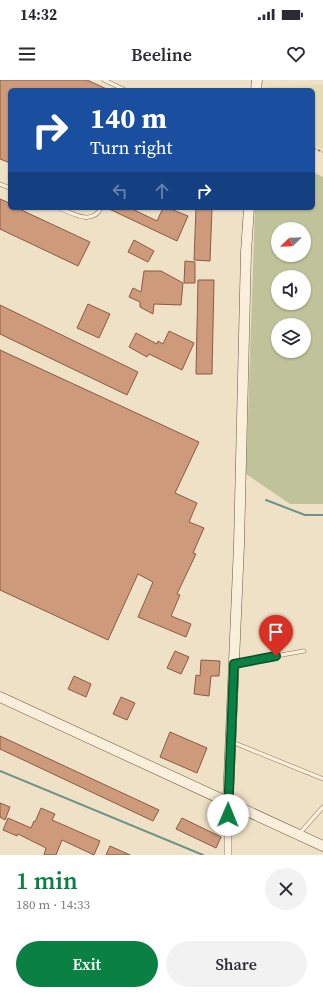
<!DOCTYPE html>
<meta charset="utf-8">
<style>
:root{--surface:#fff;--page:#f2f2f3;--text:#2b2b33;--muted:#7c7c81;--accent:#0b8043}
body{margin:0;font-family:"Source Serif 4",serif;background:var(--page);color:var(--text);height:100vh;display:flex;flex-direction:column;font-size:15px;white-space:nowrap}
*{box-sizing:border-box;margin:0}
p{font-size:13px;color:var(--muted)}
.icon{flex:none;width:22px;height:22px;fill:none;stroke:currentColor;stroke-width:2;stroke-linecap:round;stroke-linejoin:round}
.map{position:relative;height:775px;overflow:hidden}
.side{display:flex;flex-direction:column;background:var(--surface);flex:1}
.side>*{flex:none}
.top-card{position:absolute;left:8px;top:8px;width:307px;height:122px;border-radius:6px;box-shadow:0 1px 3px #0004;background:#1a4fa0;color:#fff;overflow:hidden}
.needle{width:26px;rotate:247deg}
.buttons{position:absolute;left:271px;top:142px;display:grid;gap:8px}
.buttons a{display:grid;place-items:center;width:40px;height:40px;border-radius:50%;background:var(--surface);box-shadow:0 1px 3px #0004;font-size:20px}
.pin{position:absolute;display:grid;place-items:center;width:34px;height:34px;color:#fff;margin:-41px -17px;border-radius:50% 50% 50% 0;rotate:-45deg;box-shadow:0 0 4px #0007}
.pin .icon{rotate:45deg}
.me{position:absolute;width:44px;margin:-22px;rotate:1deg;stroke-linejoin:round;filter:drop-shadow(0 0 3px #0008)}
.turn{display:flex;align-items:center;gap:14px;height:84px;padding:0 16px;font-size:18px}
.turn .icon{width:52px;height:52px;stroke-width:2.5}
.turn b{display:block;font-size:28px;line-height:34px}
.lanes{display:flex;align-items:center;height:38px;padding:0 16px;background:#0003;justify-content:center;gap:20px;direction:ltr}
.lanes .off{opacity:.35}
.round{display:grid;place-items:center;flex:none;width:42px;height:42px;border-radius:21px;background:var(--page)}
.headline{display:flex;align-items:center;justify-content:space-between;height:68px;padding:0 16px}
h1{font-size:24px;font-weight:600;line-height:30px;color:var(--accent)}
.action{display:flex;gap:8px;margin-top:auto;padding:8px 16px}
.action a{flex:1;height:46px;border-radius:24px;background:var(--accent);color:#fff;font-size:16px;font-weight:600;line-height:46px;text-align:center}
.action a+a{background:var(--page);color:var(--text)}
.status{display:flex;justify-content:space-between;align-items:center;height:28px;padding:0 20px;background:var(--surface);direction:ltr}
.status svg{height:11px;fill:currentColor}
header{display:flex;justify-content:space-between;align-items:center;height:52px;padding:0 16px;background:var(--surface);font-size:18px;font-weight:600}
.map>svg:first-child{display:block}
.farmland{fill:#e5dbb4}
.cemetery{fill:#c0c399;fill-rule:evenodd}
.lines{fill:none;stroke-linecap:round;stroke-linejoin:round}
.stream{stroke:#6e9287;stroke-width:2}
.building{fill:#ce9a7c;stroke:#8b5a41}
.service-casing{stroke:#8b725b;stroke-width:4.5}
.minor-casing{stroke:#8b725b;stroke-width:8}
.secondary-casing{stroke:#6d543e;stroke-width:11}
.path{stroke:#8b725b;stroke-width:1.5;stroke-dasharray:3 2;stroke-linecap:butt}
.service{stroke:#faefda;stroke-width:3.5}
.minor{stroke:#faefda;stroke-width:7}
.secondary{stroke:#faefda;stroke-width:10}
.route-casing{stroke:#07532c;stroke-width:10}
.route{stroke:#0b8043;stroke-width:7}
</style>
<div class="status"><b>14:32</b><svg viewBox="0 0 49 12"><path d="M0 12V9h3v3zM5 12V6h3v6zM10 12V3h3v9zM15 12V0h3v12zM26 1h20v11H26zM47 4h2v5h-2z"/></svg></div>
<header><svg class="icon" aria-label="menu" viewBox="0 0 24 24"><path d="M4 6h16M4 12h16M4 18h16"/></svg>Beeline<svg class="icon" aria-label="heart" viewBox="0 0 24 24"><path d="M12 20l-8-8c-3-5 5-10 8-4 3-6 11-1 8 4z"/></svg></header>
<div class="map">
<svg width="323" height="775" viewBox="0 0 323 775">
<rect width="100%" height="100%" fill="#efe1c6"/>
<!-- farmland -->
<path class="farmland" d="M323,5V69L313,65V10H266V6Z"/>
<!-- cemetery -->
<path class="cemetery" d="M313,92L323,97V424H290L246,394L255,128H313ZM278,149H304V175H278ZM278,197H304V223H278ZM278,245H304V271H278Z"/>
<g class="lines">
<!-- stream -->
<g class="stream">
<path d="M266,420L305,435H323"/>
<path d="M0,691L203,775"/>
</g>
</g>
<!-- building -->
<g class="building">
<path d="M0,0H87L109,10H10V83L0,79Z"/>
<path d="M0,119L7,122L10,125V128H17L90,162L78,186L0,149Z"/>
<path d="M107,128H130L157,141L163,128H168L188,136L177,161Z"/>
<path d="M196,128H212L210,181L194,180Z"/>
<path d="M134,160L154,171L148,182L128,172Z"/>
<path d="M185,181L195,182V203H184Z"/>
<path d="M144,191H161L183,203L181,225L154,224L153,234L140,227V222L129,217L133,208L141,212Z"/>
<path d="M198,200H214L212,294H196Z"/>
<path d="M88,224L110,234L99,258L77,248Z"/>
<path d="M0,225L138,292L127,315L0,254Z"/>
<path d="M169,251L194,263L182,290L149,274L147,277L129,267L136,253L157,264L158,261L163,264Z"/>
<path d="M0,270L199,362L175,413L197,423L189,442L204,448L193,473L196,474L177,514L180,515L171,536L191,544L186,557L138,537L153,502L138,494L108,560L0,510Z"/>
<path d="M175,571L189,577L181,594L167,588Z"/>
<path d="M201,580L220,581L219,596H211L209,616L194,614L196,595L200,596Z"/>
<path d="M74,596L91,604L86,617L68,609Z"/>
<path d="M121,617L135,623L127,640L113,634Z"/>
<path d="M170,652L207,668L197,693L160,677Z"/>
<path d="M0,656L159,730L153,741L0,669Z"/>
<path d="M0,723L10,727L5,740L0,737Z"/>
<path d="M41,728L55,734L52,740L100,761L94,775L62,760L56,775H44L46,768L18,754L17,756L3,750L8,738L31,748L34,741L35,742Z"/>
<path d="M182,738L221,757L216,768L176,749Z"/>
<path d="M110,766L130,775H106Z"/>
</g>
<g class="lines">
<defs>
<g id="service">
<path d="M104,0L125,10"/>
<path d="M0,104L10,108"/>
<path d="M59,128C72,133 92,146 101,128"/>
<path d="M235,583L304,571"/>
<path d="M232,662L323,699"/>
<path d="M299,754L323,727"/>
</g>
<path id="minor" d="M228,721V775"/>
<g id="secondary">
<path d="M256,10L257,0"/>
<path d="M0,617L323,766"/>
<path d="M228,721L239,465L246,172L249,128"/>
</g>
</defs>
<!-- service casing -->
<use href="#service" class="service-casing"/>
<!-- minor casing -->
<use href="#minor" class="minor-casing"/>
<!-- secondary casing -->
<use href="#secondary" class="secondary-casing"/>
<!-- path -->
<path class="path" d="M313,68L323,72"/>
<!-- service -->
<use href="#service" class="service"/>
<!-- minor -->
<use href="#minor" class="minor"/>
<!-- secondary -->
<use href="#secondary" class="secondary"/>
</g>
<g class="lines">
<defs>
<path id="route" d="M228,735L234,584L276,576"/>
</defs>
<!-- route casing -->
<use href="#route" class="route-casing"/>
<!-- route -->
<use href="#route" class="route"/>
</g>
</svg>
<div class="buttons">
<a><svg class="needle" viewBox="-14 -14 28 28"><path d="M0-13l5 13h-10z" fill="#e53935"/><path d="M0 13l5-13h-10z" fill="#7c7c81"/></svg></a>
<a><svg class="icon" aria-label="sound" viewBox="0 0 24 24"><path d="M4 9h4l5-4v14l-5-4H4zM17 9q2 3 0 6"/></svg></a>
<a><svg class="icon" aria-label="layers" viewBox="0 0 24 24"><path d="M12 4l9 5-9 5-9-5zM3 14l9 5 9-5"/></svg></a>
</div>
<div class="pin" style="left:276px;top:576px;background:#d93025"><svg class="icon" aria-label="arrive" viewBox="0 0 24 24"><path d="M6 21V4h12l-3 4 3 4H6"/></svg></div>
<svg class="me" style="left:228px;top:735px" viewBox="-20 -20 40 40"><circle r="19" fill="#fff"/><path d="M0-13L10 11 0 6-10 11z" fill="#0b8043"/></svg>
<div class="top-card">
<div class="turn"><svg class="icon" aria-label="right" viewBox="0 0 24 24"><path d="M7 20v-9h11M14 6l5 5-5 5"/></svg><div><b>140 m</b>Turn right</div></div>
<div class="lanes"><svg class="icon off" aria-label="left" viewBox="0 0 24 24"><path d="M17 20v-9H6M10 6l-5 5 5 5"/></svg><svg class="icon off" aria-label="ahead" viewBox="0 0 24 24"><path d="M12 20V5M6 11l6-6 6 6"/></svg><svg class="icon" aria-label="right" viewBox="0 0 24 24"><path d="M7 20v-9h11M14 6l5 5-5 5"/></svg></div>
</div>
</div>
<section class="side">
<div class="headline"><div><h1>1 min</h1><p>180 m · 14:33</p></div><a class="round"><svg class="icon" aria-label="close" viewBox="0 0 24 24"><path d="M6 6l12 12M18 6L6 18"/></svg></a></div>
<div class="action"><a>Exit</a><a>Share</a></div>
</section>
